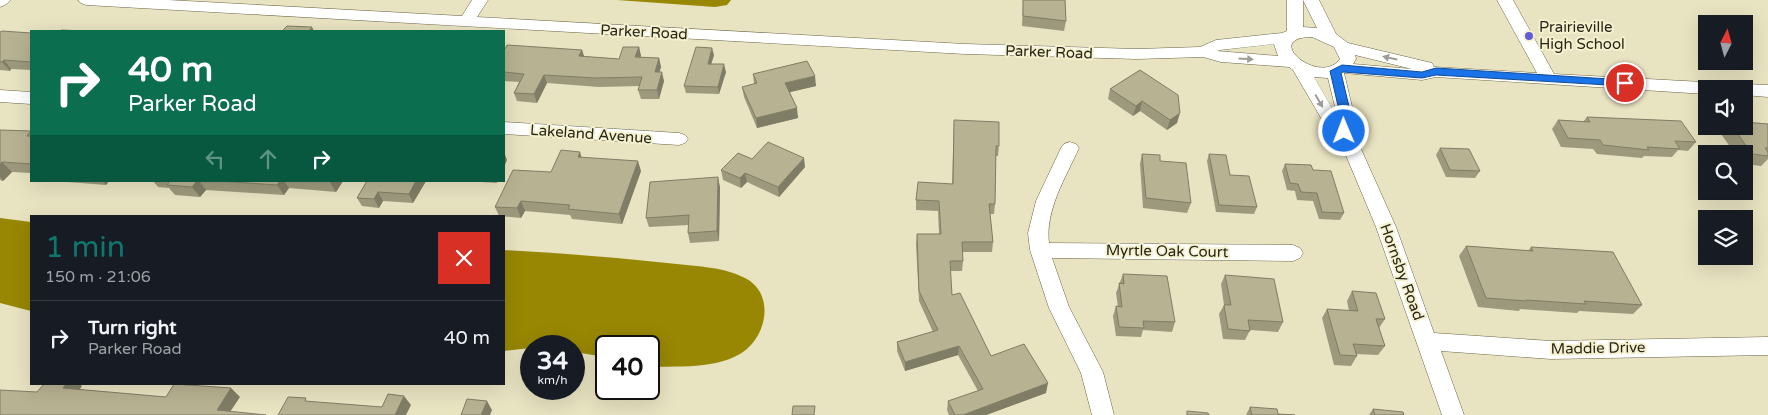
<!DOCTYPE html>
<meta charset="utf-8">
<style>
:root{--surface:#171b24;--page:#20242c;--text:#f1f3f6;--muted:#9ea1a6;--line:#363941;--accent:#0f766e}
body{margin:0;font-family:"Varela Round",sans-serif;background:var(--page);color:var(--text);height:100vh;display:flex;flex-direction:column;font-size:19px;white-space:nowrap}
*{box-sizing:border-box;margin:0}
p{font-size:16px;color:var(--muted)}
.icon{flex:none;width:28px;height:28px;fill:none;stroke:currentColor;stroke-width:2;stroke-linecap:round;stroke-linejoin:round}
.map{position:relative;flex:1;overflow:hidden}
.drawer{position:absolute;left:30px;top:215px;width:475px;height:170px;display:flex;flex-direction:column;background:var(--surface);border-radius:0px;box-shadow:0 5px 20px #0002}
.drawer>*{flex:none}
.guide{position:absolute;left:30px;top:30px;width:475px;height:152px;border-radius:0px;box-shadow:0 5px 20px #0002;background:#0b6e4f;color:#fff;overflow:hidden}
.needle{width:32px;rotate:6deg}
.tools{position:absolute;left:1698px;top:15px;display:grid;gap:10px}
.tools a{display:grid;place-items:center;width:55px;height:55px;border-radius:0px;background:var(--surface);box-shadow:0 5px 20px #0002;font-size:25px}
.speed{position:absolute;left:520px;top:335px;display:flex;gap:10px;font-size:25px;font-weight:700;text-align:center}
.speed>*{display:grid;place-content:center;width:65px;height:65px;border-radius:50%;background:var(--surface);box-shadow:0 5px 20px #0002;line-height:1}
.speed small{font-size:12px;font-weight:400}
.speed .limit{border:2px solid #111;border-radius:8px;background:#fff;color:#111}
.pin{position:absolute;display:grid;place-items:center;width:42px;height:42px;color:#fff;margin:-21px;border:2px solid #fff;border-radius:50%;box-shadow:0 1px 5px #0007}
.me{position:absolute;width:55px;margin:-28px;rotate:359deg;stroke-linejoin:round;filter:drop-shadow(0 0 4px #0008)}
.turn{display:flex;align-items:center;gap:18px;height:105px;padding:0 15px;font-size:22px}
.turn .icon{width:65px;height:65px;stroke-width:2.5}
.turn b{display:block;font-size:35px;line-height:42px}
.lanes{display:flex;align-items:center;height:48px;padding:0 15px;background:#0003;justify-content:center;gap:25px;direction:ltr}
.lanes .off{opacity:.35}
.round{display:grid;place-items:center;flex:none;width:52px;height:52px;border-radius:0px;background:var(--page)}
.head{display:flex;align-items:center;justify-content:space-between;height:85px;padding:0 15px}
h1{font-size:30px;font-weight:600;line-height:38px;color:var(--accent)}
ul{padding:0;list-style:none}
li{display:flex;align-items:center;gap:15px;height:75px;padding:0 15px;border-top:1px solid var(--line)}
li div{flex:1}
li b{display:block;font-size:19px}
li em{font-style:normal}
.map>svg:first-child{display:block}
.water{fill:#988702}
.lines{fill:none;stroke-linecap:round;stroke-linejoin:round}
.minor-casing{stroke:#696446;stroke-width:1}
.minor{fill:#fff;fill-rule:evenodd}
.wall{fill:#9d997d}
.shaded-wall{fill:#807d66}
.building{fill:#b7b291;stroke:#807d66}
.oneway{fill:#9e9d98}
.route{fill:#1a73e8;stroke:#114b97}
.poi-dot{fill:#625cd5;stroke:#f5f1ce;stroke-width:2}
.labels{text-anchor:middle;stroke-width:4;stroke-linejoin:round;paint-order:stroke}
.poi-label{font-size:15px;fill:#272519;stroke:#f5f1ce;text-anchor:start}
.street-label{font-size:15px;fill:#272519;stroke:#f5f1ce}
</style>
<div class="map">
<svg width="1768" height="415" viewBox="0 0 1768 415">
<rect width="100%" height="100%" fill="#e8e3c1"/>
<!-- water -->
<g class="water">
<path d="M617,0H731L727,5L715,7Z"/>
<path d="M0,218L31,222V311L0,303Z"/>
<path d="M504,250C558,253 612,257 667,263C692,266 722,266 745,278C769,290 769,320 755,340C735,369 688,366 657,367L649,366V346H606V357L574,352V346H531V348L504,351Z"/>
</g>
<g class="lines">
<defs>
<g id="minor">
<path d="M0,0H11L5,5L0,7Z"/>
<path d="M78,0H168L462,16L472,0H488L477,17L965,44L1137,49L1200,47L1216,40L1282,33L1287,31V0H1303V27L1317,28L1303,0H1319L1336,34L1348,43L1432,63L1434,67L1537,73L1497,0H1513L1554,74L1722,83L1728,85L1730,89H1706V94L1436,77L1422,80L1344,73L1355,119L1353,131L1396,227L1434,333L1551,341L1768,337V355L1551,359L1441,351L1464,415H1442L1376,227L1337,134L1324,123L1293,70L1289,67L1221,62L1203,57L1137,59L965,54L86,5L81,3ZM1312,37L1334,47L1340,59C1320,87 1260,37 1312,37ZM1274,44L1278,56L1217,51L1220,50ZM1355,55L1412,69L1353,64L1356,59ZM1314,77L1328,78L1337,115H1336Z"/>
<path d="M1744,84L1768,85V97L1744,95V89H1736Z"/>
<path d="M0,90L31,92V104L0,102Z"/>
<path d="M504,122L679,133L685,135L688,139L685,143L679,145L504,134Z"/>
<path d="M1070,142L1076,144L1079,148C1066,177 1045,210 1049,243L1293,245L1300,248L1303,253L1300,258L1293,261L1052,258L1069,307L1103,372L1114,415H1092L1081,373L1049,308L1030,250L1028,233L1036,201L1061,148L1064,144Z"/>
</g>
</defs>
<!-- minor casing -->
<use href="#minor" class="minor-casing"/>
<!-- minor -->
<use href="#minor" class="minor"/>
</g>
<!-- wall -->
<g class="wall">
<path d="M1023,0H1065L1066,21L1064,31L1022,26Z"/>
<path d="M0,32L31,33V70L11,69L10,71L0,70Z"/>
<path d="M639,47L641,56L640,58H659L661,67L659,72L664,81L659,99H641L638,90L640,86L599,87L547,83L537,103L517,101L514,93L519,82L504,81V49L582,50L584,57L619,59Z"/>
<path d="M714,55L711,64L726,72L719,94L686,93L684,86Z"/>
<path d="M1140,70L1177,123L1167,130L1140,111L1133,116L1108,99L1110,89Z"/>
<path d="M753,74L816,86L790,92L798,118L757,128L744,97L742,87L754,84Z"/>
<path d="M1587,117L1696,142L1688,151L1678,150L1672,157L1644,156L1642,158L1597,154L1593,149L1561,147L1552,129L1558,120L1583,122Z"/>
<path d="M954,120L999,146L998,156H996L995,204L994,214H990L993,242L992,252H962L963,261L962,271H950L952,295L991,356L1046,393L986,415H949L947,410L948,401L978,391L958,355L905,371L897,351V342L933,332L919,301L916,244L917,234H939L938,211L916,210V200L952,184Z"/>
<path d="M1768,124V159L1761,166L1744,164V154H1735L1719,131L1724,126H1744Z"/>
<path d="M0,130L31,131V173L12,172L3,181L0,180Z"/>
<path d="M1440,148L1480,171L1475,178L1446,177L1436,155Z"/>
<path d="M1142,154L1160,161L1191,203L1187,213L1143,208L1140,164Z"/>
<path d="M1209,154L1230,175L1257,207L1254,214L1216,212L1207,161Z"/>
<path d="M582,158L641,171L622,224L572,219L570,215L525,211L521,218L499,216L495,207L551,172Z"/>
<path d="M752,159L805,167L779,197L747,182L741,188L723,180L721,170Z"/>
<path d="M1285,164L1313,170L1344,213L1340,220L1319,219L1313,201L1297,200L1295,191L1287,190L1282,171Z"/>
<path d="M55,181H109L106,185Z"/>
<path d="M153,181H343L336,192L289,188L284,195L206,190L200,197L175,195L169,188L158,187Z"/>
<path d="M367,181H426L413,203L383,201L379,208L362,206L357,198Z"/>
<path d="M465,181H497V183Z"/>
<path d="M720,187L719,241L690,243L688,233L689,225L649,227L646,218Z"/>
<path d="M1466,246L1528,251L1531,247L1642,305L1633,314L1579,311L1577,313L1520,309L1519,311L1478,307L1459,256Z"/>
<path d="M1123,274L1175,322L1172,332L1143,330L1141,337L1116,336L1113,316L1116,306L1118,307L1116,293Z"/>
<path d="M1225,275L1283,322L1278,332L1250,330L1245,340L1223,339L1219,314L1224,305L1221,284Z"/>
<path d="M1352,291L1385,319L1379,328L1385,346L1378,355L1356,354L1357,356L1351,366L1334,365L1322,318L1327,309L1349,311L1347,301Z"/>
<path d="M1250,407L1278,414L1295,415H1246Z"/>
<path d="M1373,409L1404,415H1369Z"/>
</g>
<!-- shaded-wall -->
<g class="shaded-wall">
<path d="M312,27L314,31H309Z"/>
<path d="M639,47L641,56L637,66L635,57Z"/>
<path d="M712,48L714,55L709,71L708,64Z"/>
<path d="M582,50L585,59L579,56Z"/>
<path d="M659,58L661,67L657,81L655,72Z"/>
<path d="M4,60L11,69L10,71L2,62Z"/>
<path d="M724,64L726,72L719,94L718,87Z"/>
<path d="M662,72L664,81L659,99L657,90Z"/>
<path d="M544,75L547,83L537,103L534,94Z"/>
<path d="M815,76L816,86L786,93L785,83Z"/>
<path d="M1142,101L1140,111L1133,116L1136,106Z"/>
<path d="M797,108L798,118L757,128L756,118Z"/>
<path d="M1180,113L1177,123L1167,130L1170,120Z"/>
<path d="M504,152L507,160L504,167Z"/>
<path d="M580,152L583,162L578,157Z"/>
<path d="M804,158L805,167L779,197L778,187Z"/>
<path d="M638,161L641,171L622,224L619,214Z"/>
<path d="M2,162L12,172L3,181L0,177V164Z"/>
<path d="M745,173L747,182L741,188L740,178Z"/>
<path d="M718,177L720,187L719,241L717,231Z"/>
<path d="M102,181H109L106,185Z"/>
<path d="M197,181H199L206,190L200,197L192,187Z"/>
<path d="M280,181H284L289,188L284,195L277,185Z"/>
<path d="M330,181H343L336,192L330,182Z"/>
<path d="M416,181H426L413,203L409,194Z"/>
<path d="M378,192L383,201L379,208L374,199Z"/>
<path d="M521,201L525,211L521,218L517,208Z"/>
<path d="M959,346L958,355L905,371V362Z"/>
<path d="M1048,383L1046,393L986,415H963Z"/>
<path d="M66,384H79L82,386L74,398L63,388Z"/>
<path d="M231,388L240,397L228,415L217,410Z"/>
<path d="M404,396L411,405L406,415H395Z"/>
<path d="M487,401L492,410L490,415H481Z"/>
</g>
<!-- building -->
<g class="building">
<path d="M1023,0H1065L1066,21L1023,16Z"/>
<path d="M287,26L312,27L309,31H282Z"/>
<path d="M61,30L84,31H60Z"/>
<path d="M2,31L31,33V62L4,60L2,62H0V32Z"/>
<path d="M507,45L582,50L579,56L619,59L623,47H639L635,57L659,58L655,72H662L657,90H638L642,77L596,78L544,75L534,94L514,93L524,74L504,72V49H505Z"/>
<path d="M696,47L712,48L708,64H724L718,87L684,86Z"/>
<path d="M807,61L815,76L785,83L797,108L756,118L742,87L757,83L753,74Z"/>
<path d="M1140,70L1178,95L1180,113L1170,120L1142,101L1136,106L1110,89Z"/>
<path d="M1587,117L1681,121L1696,142L1675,141L1680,149L1647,147L1649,150L1603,145L1600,140L1568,138L1558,120L1590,122Z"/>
<path d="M954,120L999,122V146H996L995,204H989L993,242H962L963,261H950L952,295L960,293L991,356L1024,344L1048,383L963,415H955L948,401L983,389L959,346L905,362L897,342L938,330L919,291L917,234H941L939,201L916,200L918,182L953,184Z"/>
<path d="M1744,122L1768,124V148H1765L1768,152V156L1752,154L1732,126H1744Z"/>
<path d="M0,130L31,131L27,136H31V164L2,162L0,164Z"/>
<path d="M768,142L804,158L778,187L745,173L740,178L721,170L738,153L752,159Z"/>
<path d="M1440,148L1469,149L1480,171L1450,170Z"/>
<path d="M561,150L580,152L578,157L638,161L619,214L568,209L570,205L521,201L517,208L495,207L513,170L551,172Z"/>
<path d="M1142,154L1160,155V161L1186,163L1191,203L1146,198Z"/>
<path d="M1209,154L1226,155L1230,175L1249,176L1257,207L1219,205Z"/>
<path d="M1285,164L1311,165L1313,170L1331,171L1344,213L1322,212L1317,193L1301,192L1298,184L1290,183Z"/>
<path d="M718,177L717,231L688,233L689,215L646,218L650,182Z"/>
<path d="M170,181H197L192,187L167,185Z"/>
<path d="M219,181H280L277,185Z"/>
<path d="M367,181H416L409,194L378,192L374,199L357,198Z"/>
<path d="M1466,246L1533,251L1531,247L1613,252L1642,305L1584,301L1586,304L1526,300L1527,301L1486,298Z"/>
<path d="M1123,274L1167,276L1175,322L1143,321L1144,328L1119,327L1116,306L1122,307L1119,283L1124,284Z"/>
<path d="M1225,275L1274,279L1283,322L1248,320L1250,331L1228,329L1224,305H1231Z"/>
<path d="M1352,291L1376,293L1385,319H1376L1385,346L1353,344L1357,356L1340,355L1327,309L1358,311Z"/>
<path d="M44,384H66L63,388L166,397L174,384L231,388L217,410L266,415H0V390L37,392Z"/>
<path d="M388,394L404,396L395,415H278L288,397L306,398L305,401L382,407Z"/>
<path d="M467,399L487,401L481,415H461Z"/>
<path d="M793,406H815L814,415H792Z"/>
<path d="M1250,407L1277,409L1278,414L1295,415H1252Z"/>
<path d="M1373,409L1403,412L1404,415H1375Z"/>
<path d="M1187,411L1208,413L1209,415H1187Z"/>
</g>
<!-- one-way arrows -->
<defs><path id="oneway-solid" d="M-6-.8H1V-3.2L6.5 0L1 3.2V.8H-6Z" transform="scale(1.25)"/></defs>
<g class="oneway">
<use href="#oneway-solid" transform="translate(1390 58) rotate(-168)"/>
<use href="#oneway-solid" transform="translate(1246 59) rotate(4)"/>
<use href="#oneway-solid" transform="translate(1319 101) rotate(60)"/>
</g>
<!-- route -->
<path class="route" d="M1342,65L1422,72L1436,68L1625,80L1630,83L1625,86L1436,75L1422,78L1343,72L1341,73L1352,119L1349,131L1344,135L1339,131L1341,119L1330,71Z"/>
<!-- markers -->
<circle class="poi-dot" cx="1529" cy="36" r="5"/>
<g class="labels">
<!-- poi labels -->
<g class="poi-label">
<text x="1539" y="32">Prairieville<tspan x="1539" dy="17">High School</tspan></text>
</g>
<!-- street labels -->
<g class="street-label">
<text transform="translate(644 32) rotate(3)" y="5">Parker Road</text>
<text transform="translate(1049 52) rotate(2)" y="5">Parker Road</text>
<text transform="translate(591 134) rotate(4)" y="5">Lakeland Avenue</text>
<text transform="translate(1167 251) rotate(1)" y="5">Myrtle Oak Court</text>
<text transform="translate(1402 272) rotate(70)" y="5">Hornsby Road</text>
<text transform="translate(1598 348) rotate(-1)" y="5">Maddie Drive</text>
</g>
</g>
</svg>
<div class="tools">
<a><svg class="needle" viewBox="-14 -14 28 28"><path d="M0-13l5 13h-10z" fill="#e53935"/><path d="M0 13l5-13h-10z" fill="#9ea1a6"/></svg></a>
<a><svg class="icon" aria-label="sound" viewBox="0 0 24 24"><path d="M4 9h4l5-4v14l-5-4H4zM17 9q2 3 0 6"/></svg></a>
<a><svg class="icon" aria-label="search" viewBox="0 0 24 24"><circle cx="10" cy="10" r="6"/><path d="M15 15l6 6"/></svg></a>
<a><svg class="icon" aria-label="layers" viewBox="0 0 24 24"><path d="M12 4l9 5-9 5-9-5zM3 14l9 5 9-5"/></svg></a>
</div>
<div class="speed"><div>34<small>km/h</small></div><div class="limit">40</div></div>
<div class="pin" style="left:1625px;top:83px;background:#d93025"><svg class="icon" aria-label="arrive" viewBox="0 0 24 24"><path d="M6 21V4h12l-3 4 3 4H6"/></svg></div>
<svg class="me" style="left:1344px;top:131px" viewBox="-20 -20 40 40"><circle r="17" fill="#1a73e8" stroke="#fff" stroke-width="3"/><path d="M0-11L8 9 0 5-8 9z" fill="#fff"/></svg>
<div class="guide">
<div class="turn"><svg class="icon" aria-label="right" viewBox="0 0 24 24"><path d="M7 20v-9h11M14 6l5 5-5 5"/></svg><div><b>40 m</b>Parker Road</div></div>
<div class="lanes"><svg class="icon off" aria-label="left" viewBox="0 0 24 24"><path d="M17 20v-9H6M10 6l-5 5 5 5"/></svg><svg class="icon off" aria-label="ahead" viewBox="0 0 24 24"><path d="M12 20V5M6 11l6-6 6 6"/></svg><svg class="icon" aria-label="right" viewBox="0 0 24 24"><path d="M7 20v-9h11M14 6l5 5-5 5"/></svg></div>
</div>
<section class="drawer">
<div class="head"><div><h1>1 min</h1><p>150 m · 21:06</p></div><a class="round" style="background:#d93025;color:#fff"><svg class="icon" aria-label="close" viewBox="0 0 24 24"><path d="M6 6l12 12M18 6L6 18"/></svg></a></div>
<ul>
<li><svg class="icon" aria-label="right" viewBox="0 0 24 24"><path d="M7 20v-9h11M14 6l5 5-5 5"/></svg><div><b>Turn right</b><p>Parker Road</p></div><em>40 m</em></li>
</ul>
</section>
</div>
